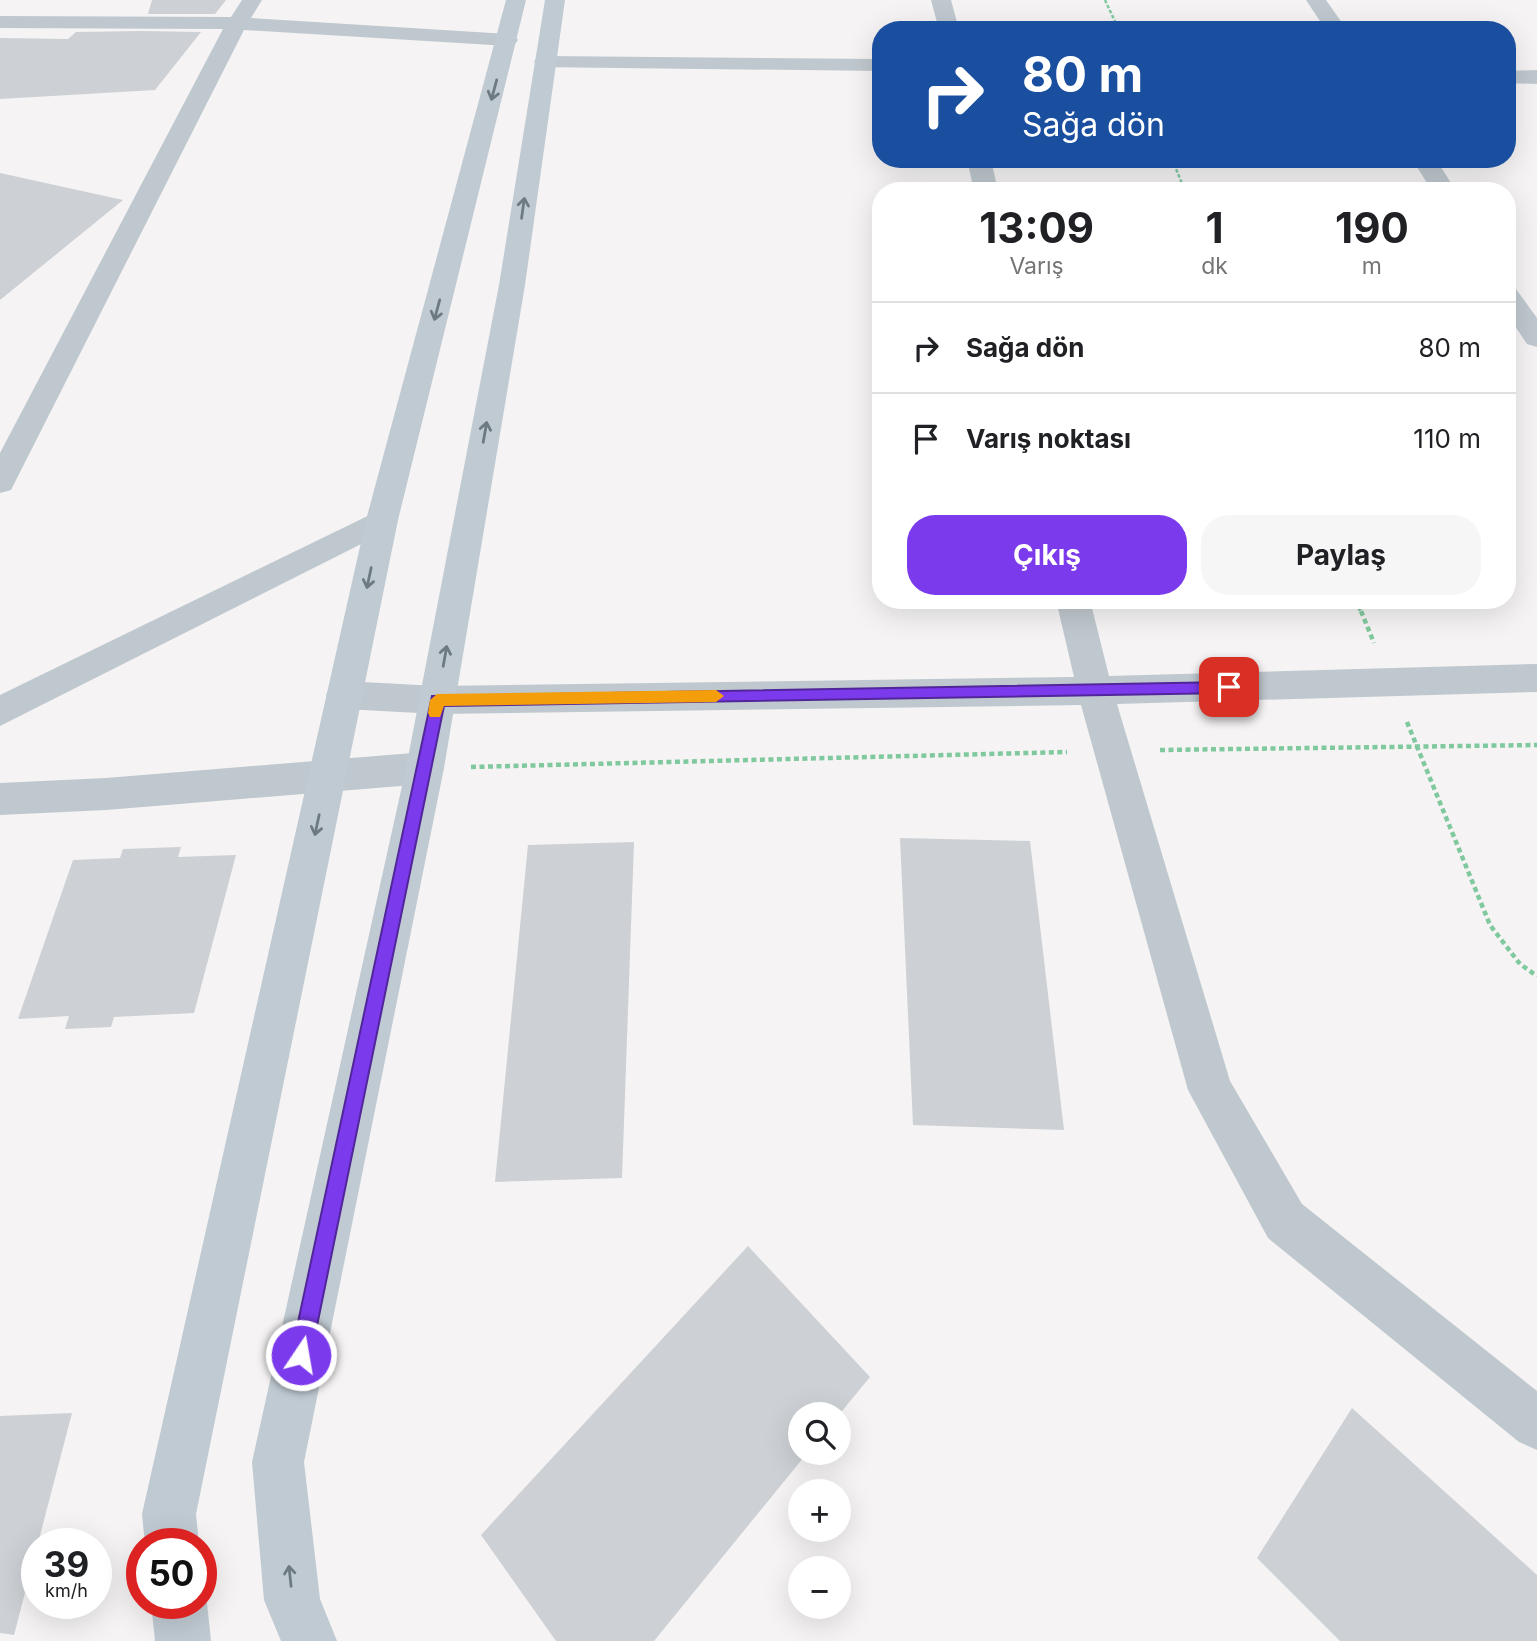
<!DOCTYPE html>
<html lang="tr">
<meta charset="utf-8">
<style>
:root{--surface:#fff;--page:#f6f6f6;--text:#202124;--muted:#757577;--line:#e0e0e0;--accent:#7c3aed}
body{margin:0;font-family:Inter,sans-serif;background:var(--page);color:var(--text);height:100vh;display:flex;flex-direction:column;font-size:26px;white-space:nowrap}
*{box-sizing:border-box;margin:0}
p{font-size:23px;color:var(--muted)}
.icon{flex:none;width:38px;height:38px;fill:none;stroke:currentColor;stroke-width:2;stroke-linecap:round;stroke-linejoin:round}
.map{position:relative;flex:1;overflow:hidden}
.drawer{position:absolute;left:872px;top:182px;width:644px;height:427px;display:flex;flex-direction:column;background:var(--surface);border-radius:28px;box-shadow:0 7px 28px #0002}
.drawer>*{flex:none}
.hud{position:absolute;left:872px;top:21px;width:644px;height:147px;border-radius:28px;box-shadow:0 7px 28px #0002;background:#1a4fa0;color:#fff;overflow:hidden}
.tools{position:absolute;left:788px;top:1402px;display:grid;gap:14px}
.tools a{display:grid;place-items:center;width:63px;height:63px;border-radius:50%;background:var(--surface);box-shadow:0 7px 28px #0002;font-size:35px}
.speed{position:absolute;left:21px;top:1528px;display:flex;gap:14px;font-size:35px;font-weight:700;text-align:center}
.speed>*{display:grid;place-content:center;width:91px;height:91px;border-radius:50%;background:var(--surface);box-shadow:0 7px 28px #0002;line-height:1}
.speed small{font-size:18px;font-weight:400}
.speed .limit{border:10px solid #d22;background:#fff;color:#111}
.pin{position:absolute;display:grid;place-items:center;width:60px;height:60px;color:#fff;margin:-30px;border-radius:14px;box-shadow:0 4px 10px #0006}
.me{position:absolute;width:77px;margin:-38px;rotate:12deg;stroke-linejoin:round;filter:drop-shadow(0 0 5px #0008)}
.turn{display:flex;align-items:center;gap:24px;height:147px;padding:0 35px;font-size:32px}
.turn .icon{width:91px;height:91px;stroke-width:2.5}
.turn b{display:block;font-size:49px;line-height:60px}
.eta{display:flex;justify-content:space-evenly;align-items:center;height:119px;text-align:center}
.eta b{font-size:42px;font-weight:700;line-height:49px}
.button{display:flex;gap:14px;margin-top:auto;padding:14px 35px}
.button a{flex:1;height:80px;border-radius:28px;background:var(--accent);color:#fff;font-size:28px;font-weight:700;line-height:80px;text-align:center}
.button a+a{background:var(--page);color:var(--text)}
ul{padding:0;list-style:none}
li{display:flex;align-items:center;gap:21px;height:91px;padding:0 35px;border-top:2px solid var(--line)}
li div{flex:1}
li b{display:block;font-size:26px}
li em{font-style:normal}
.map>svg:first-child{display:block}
.building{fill:#cdd0d4}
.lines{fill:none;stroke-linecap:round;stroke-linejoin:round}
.path-far2{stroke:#80c99f;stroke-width:2.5;stroke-dasharray:3.5 2;stroke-linecap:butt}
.path-far1{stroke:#80c99f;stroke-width:3.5;stroke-dasharray:4.5 2.5;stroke-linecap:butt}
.path{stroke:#80c99f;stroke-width:4.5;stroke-dasharray:5 3.5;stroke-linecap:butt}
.street{fill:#bfc8ce;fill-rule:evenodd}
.secondary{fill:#c0cad2;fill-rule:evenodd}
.oneway{stroke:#6e7a82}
.route{fill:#7c3aed;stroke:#51269a;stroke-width:2}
.slow{fill:#f59e0b}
</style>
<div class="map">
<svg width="1537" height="1641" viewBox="0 0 1537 1641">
<rect width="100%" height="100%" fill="#f5f3f3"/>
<!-- building -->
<g class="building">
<path d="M152,0H226L215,14H148Z"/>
<path d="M142,31L201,32L155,90L0,99V38L68,39L76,32Z"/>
<path d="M0,173L123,200L0,300Z"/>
<path d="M900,838L1030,841L1064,1130L913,1125Z"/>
<path d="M634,842L622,1178L495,1182L528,845Z"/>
<path d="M181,847L178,857L236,855L194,1013L114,1017L111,1027L65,1029L69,1016L18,1019L73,860L120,858L123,849Z"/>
<path d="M748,1246L870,1377L838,1416V1414H800V1452H808L654,1641H556L481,1535Z"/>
<path d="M1352,1408L1537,1575V1641H1340L1257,1558Z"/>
<path d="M72,1413L14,1635L0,1633V1416Z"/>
</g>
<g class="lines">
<!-- path-far2 -->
<g class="path-far2">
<path d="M1105,0L1119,30"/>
<path d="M1172,159L1185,191"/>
</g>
<!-- path-far1 -->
<path class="path-far1" d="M1356,600L1361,613"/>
<!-- path -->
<g class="path">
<path d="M1361,611L1374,643"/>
<path d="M1407,722L1490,925L1520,964L1537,976"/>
<path d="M1160,750L1537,745"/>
<path d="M471,767L1067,752"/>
</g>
<!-- street -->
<g class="street">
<path d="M242,0H262L251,18L508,34L515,36L518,40L515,44L508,46L244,30L15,482L11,490L0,493V453L223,29L0,28V16L231,17Z"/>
<path d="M931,0H951L959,30H939Z"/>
<path d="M1306,0H1326L1347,30H1326Z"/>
<path d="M545,56L880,59V71L537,67L534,62L537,57Z"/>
<path d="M1537,70V84L1507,83V71Z"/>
<path d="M967,159H991L998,191H974Z"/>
<path d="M1412,159H1436L1456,191H1432Z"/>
<path d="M1507,287L1516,289L1537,318V347L1527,344L1507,314Z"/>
<path d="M382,509L393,512L398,520L393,528L0,726V695Z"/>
<path d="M1056,600H1090L1109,676L1537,664V692L1117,704L1230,1081L1302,1204L1537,1391V1450L1519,1442L1268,1238L1188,1090L1081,705L437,714L344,709L331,705L326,695L331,685L344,681L437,686L1074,677Z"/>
<path d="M425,752L438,757L444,768L438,779L425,784L106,810L0,815V783L106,778Z"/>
</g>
<!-- secondary -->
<g class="secondary">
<path d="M506,0H526L398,520L196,1514L199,1544H145L142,1514L366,520Z"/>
<path d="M545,0H565L525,285L444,768L304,1462L320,1599L337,1641H281L264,1600L252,1462L406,768L499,285Z"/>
<path d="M201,1589L207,1603L211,1641H155L151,1603H201Z"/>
</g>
</g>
<!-- one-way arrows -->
<defs><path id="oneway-shaft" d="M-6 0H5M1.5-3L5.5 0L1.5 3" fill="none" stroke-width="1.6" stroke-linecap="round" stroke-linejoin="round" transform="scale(1.75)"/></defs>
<g class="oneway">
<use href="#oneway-shaft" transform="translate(494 90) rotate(105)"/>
<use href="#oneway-shaft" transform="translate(523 208) rotate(-82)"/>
<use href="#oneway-shaft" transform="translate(437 310) rotate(105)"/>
<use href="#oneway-shaft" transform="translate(485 432) rotate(-80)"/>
<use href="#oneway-shaft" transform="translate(369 578) rotate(102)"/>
<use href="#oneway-shaft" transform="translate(445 656) rotate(-80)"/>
<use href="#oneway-shaft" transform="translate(317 825) rotate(102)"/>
<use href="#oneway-shaft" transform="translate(290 1576) rotate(-96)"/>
</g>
<!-- route -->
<path class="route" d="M1229,682L1237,687L1229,693L444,706L311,1355L308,1362L301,1365L294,1362L291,1355L432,696Z"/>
<!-- slow -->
<path class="slow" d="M716,690L724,696L716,702L444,706L440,717H430L428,713L430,700L437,694Z"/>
</svg>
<div class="tools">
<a><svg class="icon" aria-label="search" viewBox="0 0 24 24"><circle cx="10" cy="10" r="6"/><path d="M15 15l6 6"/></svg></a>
<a>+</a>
<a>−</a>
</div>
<div class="speed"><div>39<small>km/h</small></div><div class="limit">50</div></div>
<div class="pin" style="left:1229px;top:687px;background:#d93025"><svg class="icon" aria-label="arrive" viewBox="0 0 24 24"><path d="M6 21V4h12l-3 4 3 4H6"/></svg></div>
<svg class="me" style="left:301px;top:1355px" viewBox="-20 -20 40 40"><circle r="17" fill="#7c3aed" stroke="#fff" stroke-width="3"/><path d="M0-11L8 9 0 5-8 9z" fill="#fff"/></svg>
<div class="hud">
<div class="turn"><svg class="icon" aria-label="right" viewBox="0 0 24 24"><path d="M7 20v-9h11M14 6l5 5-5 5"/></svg><div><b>80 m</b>Sağa dön</div></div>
</div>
<section class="drawer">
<div class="eta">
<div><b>13:09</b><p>Varış</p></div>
<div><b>1</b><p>dk</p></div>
<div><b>190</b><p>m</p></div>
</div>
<ul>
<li><svg class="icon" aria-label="right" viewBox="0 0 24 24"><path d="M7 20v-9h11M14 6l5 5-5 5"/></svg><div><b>Sağa dön</b></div><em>80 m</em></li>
<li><svg class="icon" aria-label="arrive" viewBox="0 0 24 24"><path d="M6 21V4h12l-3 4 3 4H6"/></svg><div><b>Varış noktası</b></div><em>110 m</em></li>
</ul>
<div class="button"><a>Çıkış</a><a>Paylaş</a></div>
</section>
</div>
